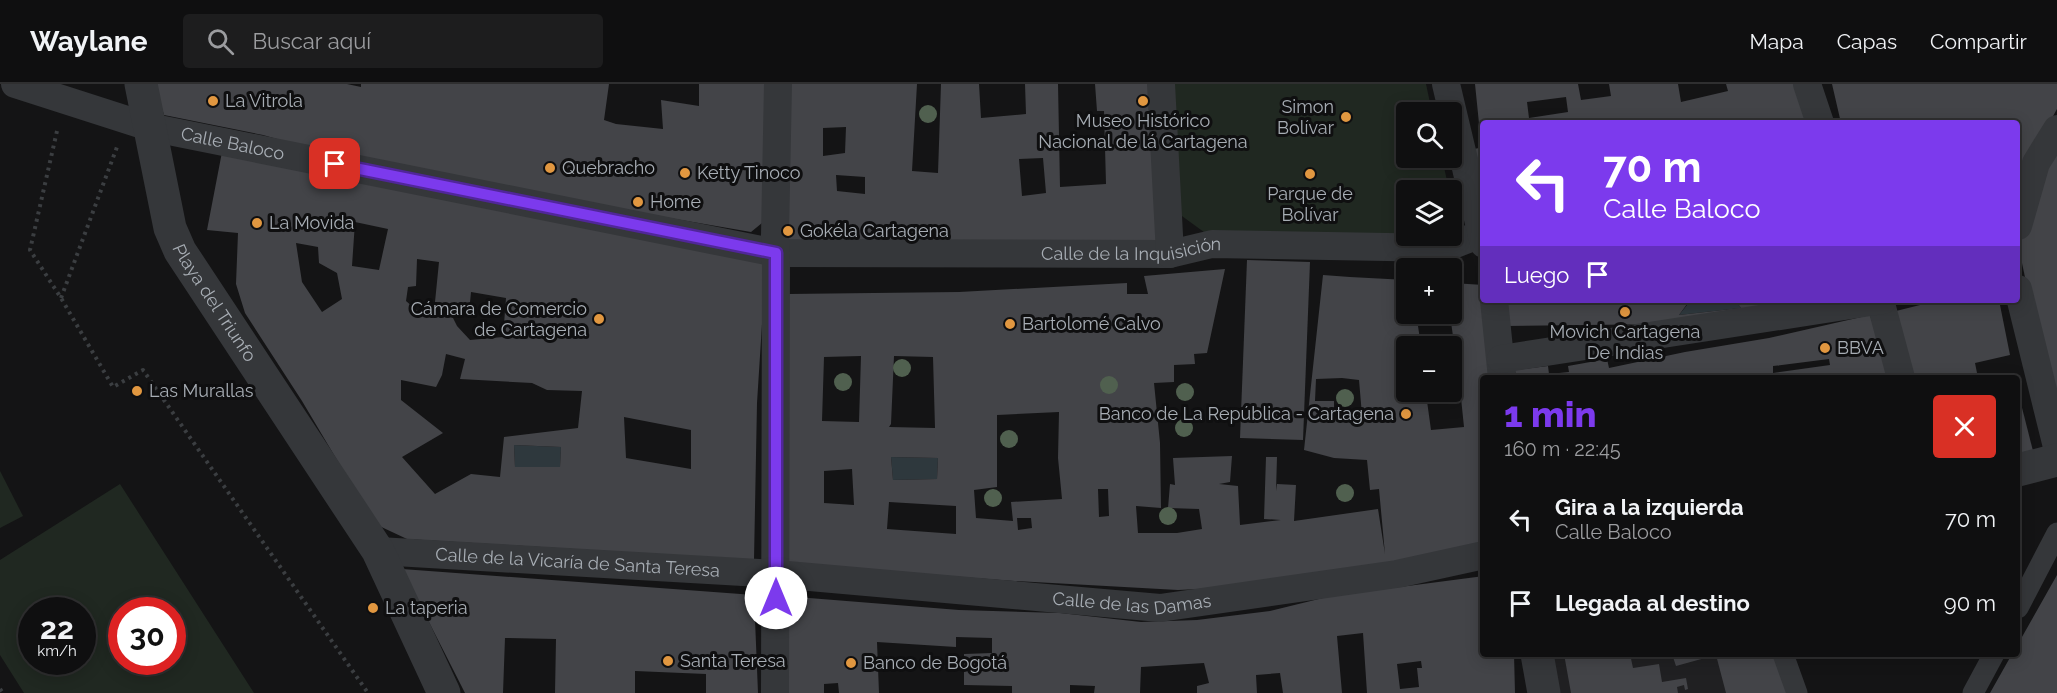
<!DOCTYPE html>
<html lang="es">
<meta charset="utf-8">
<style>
:root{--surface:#0f0f10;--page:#1d1d1e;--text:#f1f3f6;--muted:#9b9c9f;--line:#2f2f30;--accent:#7c3aed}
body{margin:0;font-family:Raleway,sans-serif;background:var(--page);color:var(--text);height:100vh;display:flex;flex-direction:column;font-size:22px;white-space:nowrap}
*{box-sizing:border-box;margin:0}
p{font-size:20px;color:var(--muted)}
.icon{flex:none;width:33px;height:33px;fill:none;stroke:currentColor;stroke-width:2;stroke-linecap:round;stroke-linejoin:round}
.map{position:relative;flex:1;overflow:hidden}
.details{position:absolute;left:1480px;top:291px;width:540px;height:282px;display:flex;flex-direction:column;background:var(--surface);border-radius:6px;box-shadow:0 3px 15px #0003,0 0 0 2px var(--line)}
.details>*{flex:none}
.banner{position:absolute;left:1480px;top:36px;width:540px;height:183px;border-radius:6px;box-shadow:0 3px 15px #0003,0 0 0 2px var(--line);background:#7c3aed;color:#fff;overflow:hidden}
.buttons{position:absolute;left:1396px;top:18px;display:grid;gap:12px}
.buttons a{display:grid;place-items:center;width:66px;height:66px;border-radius:6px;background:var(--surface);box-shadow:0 3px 15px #0003,0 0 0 2px var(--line);font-size:30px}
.speed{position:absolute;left:18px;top:513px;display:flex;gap:12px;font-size:30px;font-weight:700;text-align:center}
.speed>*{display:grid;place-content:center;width:78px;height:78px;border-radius:50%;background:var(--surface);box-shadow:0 3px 15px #0003,0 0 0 2px var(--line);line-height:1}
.speed small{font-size:15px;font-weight:400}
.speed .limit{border:9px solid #d22;background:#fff;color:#111}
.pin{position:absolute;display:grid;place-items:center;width:51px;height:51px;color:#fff;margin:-26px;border-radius:12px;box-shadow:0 3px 9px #0006}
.me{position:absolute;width:66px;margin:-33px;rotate:0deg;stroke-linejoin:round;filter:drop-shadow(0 0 4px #0008)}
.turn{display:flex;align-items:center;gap:21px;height:126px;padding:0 24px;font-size:27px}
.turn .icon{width:78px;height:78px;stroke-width:2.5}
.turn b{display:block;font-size:42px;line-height:51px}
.then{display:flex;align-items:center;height:57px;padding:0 24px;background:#0003;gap:12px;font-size:22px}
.round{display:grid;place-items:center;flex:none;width:63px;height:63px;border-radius:6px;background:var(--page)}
.overview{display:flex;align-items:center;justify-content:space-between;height:102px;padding:0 24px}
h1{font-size:36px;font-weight:800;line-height:45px;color:var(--accent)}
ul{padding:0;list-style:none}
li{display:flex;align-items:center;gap:18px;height:84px;padding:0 24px}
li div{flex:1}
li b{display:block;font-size:22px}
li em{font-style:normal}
header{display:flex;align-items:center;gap:36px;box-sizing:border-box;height:84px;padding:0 30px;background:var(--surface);border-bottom:2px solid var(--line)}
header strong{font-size:28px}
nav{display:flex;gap:33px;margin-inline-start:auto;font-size:21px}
.search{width:420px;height:54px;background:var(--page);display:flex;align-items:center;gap:15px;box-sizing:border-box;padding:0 21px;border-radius:6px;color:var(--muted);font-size:22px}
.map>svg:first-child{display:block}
.built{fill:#202022}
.green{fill:#202821;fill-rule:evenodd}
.water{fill:#2e383d}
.building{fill:#434448;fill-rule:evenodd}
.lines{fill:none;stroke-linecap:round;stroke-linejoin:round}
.path{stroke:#3b3e41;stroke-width:4;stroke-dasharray:3 4.5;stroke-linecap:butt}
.pedestrian{stroke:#35373a;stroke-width:21}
.minor{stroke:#35373a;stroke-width:28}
.tertiary{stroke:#35373a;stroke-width:33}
.tree{fill:#50604f}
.route-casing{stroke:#51269a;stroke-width:15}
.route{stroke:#7c3aed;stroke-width:10}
.poi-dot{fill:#e19740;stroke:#0f0f10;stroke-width:2}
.labels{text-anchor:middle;stroke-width:6;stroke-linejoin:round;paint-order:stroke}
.poi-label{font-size:18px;fill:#a7adb4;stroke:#0f0f10;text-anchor:start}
.street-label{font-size:18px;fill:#a7adb4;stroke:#0f0f10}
</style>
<header>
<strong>Waylane</strong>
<div class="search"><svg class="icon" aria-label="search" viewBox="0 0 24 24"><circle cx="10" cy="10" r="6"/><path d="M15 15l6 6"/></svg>Buscar aquí</div>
<nav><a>Mapa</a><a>Capas</a><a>Compartir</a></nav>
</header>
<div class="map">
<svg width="2057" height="609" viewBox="0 0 2057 609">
<rect width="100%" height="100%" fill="#141415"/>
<!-- built -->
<path class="built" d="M1550,570H1777L1790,609H1557Z"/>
<!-- green -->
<g class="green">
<path d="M1172,0H1426L1432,28H1407V74H1442L1449,106H1407V152H1452V118L1460,155L1208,151L1175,127Z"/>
<path d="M0,387L23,432L0,444Z"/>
<path d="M120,400L254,609H24L0,571V476ZM32,526H82V578H32ZM122,526H172V578H122Z"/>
</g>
<!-- water -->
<g class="water">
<path d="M1691,216H1735L1741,224L1679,231Z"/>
<path d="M514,361L561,363L560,383H515Z"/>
<path d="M891,373L938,374L937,395L893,396Z"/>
</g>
<!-- building -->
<g class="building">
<path d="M155,0H347L361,3V0H609L604,36L616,40L663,45L661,16L699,22V0H769L762,139L751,148L379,84L263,51L164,31Z"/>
<path d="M786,0H917L912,87L938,89L941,0H979L981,34L1026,30L1025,0H1058L1060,103L1106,100L1104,27H1097L1095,0H1152L1159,161L783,158ZM846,43L845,69L823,72V44ZM1043,74L1046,109L1022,112L1019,75ZM836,91L865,93V110L837,107Z"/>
<path d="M1475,0H1578L1581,16L1611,12L1609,0H1678L1681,18L1728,7L1726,0H1799L1812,39H1484V58L1481,59ZM1566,13L1568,28L1529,34L1527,18Z"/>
<path d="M1832,0H2057V25L2038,59L2018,87V39L2012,37L1841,39Z"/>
<path d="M1484,63V114L1474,65Z"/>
<path d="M2057,64V327L2042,273L2019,165L2025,128Z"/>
<path d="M222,68L766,177L757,319L754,476L407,455L375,440L302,317L245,229L236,200L238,149L207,146ZM355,138L388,145L379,186L352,182ZM296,159L318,163L319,179L337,189L342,215L322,228L302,198ZM417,175L439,178L435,218L420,229L406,217L408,203L416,202ZM471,208L506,214L503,253L470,256L457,242L448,224L469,229ZM446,270L465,275L460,295L532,299L547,306L582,307L578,344L504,353L500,393L471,390L435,410L402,373L443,349L401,316V296L436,303L442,291ZM624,333L691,346V385L626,374ZM514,361L561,363L560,383H515Z"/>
<path d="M1247,176L1310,178L1303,356L1240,354Z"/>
<path d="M1225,185L1207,269L1194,270L1195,280L1174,281V298L1154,299L1160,359L1161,424L1136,422L1138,449H1177L1202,445L1199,425L1168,424L1170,400L1175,401L1173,374L1232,372L1230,398L1219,400L1238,402L1240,441L1281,436L1264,435L1266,373H1277L1276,407L1277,400L1296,401L1294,437L1378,425L1385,470L1379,405L1370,406L1367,376L1334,374L1304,366L1323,191L1350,193L1407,196V230H1452V199L1484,201V216L1496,294H1484V465L1239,503L1178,506L1014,497L780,479L788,210L959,208L1127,199V210H1148L1144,192ZM1451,238L1457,281L1452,282V308H1407V262H1421L1418,242ZM861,272L859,338L822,337L824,273ZM894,272L933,273L935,344L889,343L891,340ZM1342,294L1359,296L1362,331H1334V317H1315L1316,295ZM1461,314L1464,343L1431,346L1427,317ZM1059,328L1058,374L1062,415L1011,418L1013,437L976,434L974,406L997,403V331ZM891,373L938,374L937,395L893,396ZM852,385L854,421L824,419V387ZM1098,405H1108L1109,432L1099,433ZM889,418L956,422V450L887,445ZM1017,434H1031L1032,444L1018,446Z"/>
<path d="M1502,216H1690L1679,231L1741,224L1735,216H1831L1669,240L1505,242Z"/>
<path d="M1940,216H1999L2010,271L1975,279L1978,294H1942L1941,289L1914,294L1896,227Z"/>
<path d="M1870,231L1889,294H1516L1515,286L1548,282L1549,290L1569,288L1568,282L1607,275L1609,284L1685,268L1769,254ZM1829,275L1830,281L1773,289V282Z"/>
<path d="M2018,308L2033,367L2018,371Z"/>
<path d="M402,485L754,511L758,609H706V590L635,587V609H555L556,555L505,554L503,609H465Z"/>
<path d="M2057,491V609H1990L2012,570H2018V560Z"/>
<path d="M1484,492V570H1514L1515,609H1367L1363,549L1337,552L1342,609H1283L1280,589L1256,591L1257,609H1197V602L1209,599L1204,579L1141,583L1140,609H1094L1095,602L1070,601V609H1012V602L964,601V570L992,569V554L956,553V563L877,558L879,609H839L838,599L824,600V609H785L784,512L959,526L1060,529L1141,538L1197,536L1270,527L1331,512ZM1421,577L1422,584H1417L1419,603L1400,605L1397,580Z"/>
<path d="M1564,570H1630L1633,584L1659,580L1662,598L1686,594L1688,605L1685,606L1684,601L1677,603L1678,609H1571Z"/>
<path d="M1672,570H1777L1790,609H1726L1716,571L1676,582Z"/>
</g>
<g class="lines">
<!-- path -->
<g class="path">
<path d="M57,47L30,166L61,214L113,303L143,286L368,609"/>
<path d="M61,214L117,63"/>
<path d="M0,605L3,609"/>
</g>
<!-- pedestrian -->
<g class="pedestrian">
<path d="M2018,524L2057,449"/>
<path d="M1783,570L1797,609"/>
<path d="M1973,609L1994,570"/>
</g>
<!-- minor -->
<g class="minor">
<path id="s1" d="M15,0L149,43L776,169L1170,170L1212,160L1445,164L1481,150"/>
<path d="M1161,0L1170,170"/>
<path d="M1446,0L1484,160"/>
<path d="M1807,0L1820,39"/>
<path d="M2018,142L2036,79L2057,45"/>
<path d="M2018,205L2057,363"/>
<path d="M1494,216L1502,294"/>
<path d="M1880,216L1901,294"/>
<path d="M1501,275L1883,216"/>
<path id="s2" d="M378,467L776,490L1160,524L1397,490L1484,471"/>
<path d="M775,609L776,169L775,151L778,0"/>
</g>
<!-- tertiary -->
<g class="tertiary">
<path id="s3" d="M141,0L170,144L180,167L378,467L444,609"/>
<path d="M2018,386L2057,376"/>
<path d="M1537,570L1544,609"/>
</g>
</g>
<!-- trees -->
<g class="tree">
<circle cx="928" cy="30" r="9"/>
<circle cx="902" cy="284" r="9"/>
<circle cx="843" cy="298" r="9"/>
<circle cx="1109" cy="301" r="9"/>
<circle cx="1185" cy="308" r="9"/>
<circle cx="1345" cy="314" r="9"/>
<circle cx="1184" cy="344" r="9"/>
<circle cx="1009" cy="355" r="9"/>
<circle cx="1345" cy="409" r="9"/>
<circle cx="993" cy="414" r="9"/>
<circle cx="1168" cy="432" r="9"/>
</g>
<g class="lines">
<defs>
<path id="route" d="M335,80L776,169V514"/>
</defs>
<!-- route casing -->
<use href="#route" class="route-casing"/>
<!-- route -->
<use href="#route" class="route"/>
</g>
<!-- markers -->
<g class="poi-dot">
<circle cx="213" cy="17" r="6"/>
<circle cx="1143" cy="17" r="6"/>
<circle cx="1346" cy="33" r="6"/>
<circle cx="550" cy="84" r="6"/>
<circle cx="685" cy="89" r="6"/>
<circle cx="1310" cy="90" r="6"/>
<circle cx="638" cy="118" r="6"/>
<circle cx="257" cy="139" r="6"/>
<circle cx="788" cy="147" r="6"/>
<circle cx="1625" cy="228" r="6"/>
<circle cx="599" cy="235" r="6"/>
<circle cx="1010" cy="240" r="6"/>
<circle cx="1825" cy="264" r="6"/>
<circle cx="137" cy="307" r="6"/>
<circle cx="1406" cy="330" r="6"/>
<circle cx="373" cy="524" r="6"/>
<circle cx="668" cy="577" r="6"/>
<circle cx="851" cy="579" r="6"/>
</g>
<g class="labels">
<!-- poi labels -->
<g class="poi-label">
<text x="225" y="23">La Vitrola</text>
<text x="1334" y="29" text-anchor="end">Simon<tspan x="1334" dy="21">Bolívar</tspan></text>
<text x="1143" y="43" text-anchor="middle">Museo Histórico<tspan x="1143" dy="21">Nacional de lá Cartagena</tspan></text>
<text x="562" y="90">Quebracho</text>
<text x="697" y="95">Ketty Tinoco</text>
<text x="1310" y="116" text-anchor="middle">Parque de<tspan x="1310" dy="21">Bolívar</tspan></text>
<text x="650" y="124">Home</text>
<text x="269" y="145">La Movida</text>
<text x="800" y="153">Gokéla Cartagena</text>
<text x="587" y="231" text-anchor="end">Cámara de Comercio<tspan x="587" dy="21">de Cartagena</tspan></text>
<text x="1022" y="246">Bartolomé Calvo</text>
<text x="1625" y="254" text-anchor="middle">Movich Cartagena<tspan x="1625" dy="21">De Indias</tspan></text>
<text x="1837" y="270">BBVA</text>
<text x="149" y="313">Las Murallas</text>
<text x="1394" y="336" text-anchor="end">Banco de La República - Cartagena</text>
<text x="385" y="530">La taperia</text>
<text x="680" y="583">Santa Teresa</text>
<text x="863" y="585">Banco de Bogotá</text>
</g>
<!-- street labels -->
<g class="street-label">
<text dy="6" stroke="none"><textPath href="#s1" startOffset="226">Calle Baloco</textPath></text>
<text dy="6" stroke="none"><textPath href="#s1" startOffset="1136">Calle de la Inquisición</textPath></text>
<text dy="6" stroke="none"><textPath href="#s3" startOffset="234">Playa del Triunfo</textPath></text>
<text dy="6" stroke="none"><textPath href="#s2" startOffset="200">Calle de la Vicaría de Santa Teresa</textPath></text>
<text dy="6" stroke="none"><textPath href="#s2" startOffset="756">Calle de las Damas</textPath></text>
</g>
</g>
</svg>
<div class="buttons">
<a><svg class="icon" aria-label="search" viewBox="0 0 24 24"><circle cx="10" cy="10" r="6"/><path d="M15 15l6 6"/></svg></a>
<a><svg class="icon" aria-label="layers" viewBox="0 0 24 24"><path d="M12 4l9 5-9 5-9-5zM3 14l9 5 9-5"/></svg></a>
<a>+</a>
<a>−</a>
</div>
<div class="speed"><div>22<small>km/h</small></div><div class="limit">30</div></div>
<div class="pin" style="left:335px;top:80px;background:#d93025"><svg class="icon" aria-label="arrive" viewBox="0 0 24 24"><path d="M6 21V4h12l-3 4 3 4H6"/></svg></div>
<svg class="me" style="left:776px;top:514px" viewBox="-20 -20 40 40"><circle r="19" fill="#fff"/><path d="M0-13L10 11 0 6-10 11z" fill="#7c3aed"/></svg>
<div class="banner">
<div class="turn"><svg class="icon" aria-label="left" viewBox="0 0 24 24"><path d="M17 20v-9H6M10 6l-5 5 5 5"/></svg><div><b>70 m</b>Calle Baloco</div></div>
<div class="then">Luego<svg class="icon" aria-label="arrive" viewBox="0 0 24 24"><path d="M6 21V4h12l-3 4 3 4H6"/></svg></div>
</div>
<section class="details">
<div class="overview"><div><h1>1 min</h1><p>160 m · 22:45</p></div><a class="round" style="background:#d93025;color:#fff"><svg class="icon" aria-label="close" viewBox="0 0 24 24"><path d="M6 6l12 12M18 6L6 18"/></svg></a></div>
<ul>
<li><svg class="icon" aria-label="left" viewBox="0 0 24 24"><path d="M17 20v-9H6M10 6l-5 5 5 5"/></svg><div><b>Gira a la izquierda</b><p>Calle Baloco</p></div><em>70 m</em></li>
<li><svg class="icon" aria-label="arrive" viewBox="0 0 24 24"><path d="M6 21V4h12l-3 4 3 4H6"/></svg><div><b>Llegada al destino</b></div><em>90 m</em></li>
</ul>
</section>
</div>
